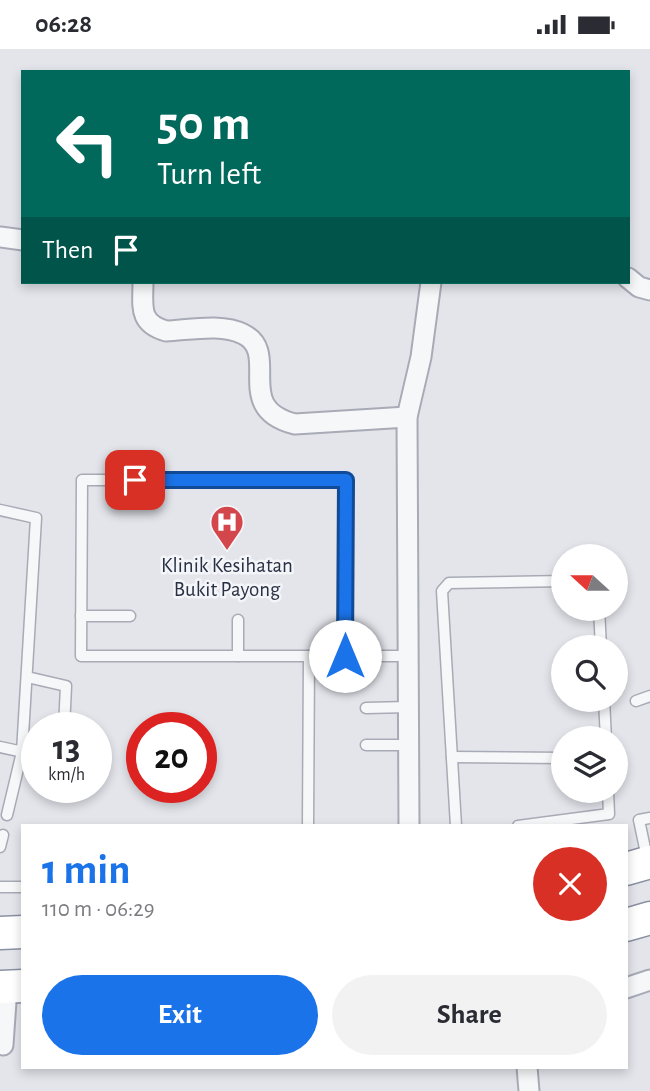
<!DOCTYPE html>
<meta charset="utf-8">
<style>
:root{--surface:#fff;--page:#f2f2f3;--text:#2b2b33;--muted:#7c7c81;--accent:#1a73e8}
body{margin:0;font-family:"Alegreya Sans",sans-serif;background:var(--page);color:var(--text);height:100vh;display:flex;flex-direction:column;font-size:26px;white-space:nowrap}
*{box-sizing:border-box;margin:0}
p{font-size:23px;color:var(--muted)}
.icon{flex:none;width:38px;height:38px;fill:none;stroke:currentColor;stroke-width:2;stroke-linecap:round;stroke-linejoin:round}
.map{position:relative;flex:1;overflow:hidden}
.panel{position:absolute;left:21px;top:775px;width:607px;height:245px;display:flex;flex-direction:column;background:var(--surface);border-radius:0px;box-shadow:0 4px 10px #0003}
.panel>*{flex:none}
.hud{position:absolute;left:21px;top:21px;width:609px;height:214px;border-radius:0px;box-shadow:0 4px 10px #0003;background:#00695c;color:#fff;overflow:hidden}
.needle{width:46px;rotate:291deg}
.tools{position:absolute;left:551px;top:495px;display:grid;gap:14px}
.tools a{display:grid;place-items:center;width:77px;height:77px;border-radius:50%;background:var(--surface);box-shadow:0 4px 10px #0003;font-size:35px}
.speed{position:absolute;left:21px;top:663px;display:flex;gap:14px;font-size:35px;font-weight:700;text-align:center}
.speed>*{display:grid;place-content:center;width:91px;height:91px;border-radius:50%;background:var(--surface);box-shadow:0 4px 10px #0003;line-height:1}
.speed small{font-size:18px;font-weight:400}
.speed .limit{border:10px solid #d22;background:#fff;color:#111}
.pin{position:absolute;display:grid;place-items:center;width:60px;height:60px;color:#fff;margin:-30px;border-radius:14px;box-shadow:0 4px 10px #0006}
.me{position:absolute;width:77px;margin:-38px;rotate:0deg;stroke-linejoin:round;filter:drop-shadow(0 0 5px #0008)}
.turn{display:flex;align-items:center;gap:24px;height:147px;padding:0 21px;font-size:32px}
.turn .icon{width:91px;height:91px;stroke-width:2.5}
.turn b{display:block;font-size:49px;line-height:60px}
.then{display:flex;align-items:center;height:66px;padding:0 21px;background:#0003;gap:14px;font-size:26px}
.round{display:grid;place-items:center;flex:none;width:74px;height:74px;border-radius:37px;background:var(--page)}
.headline{display:flex;align-items:center;justify-content:space-between;height:119px;padding:0 21px}
h1{font-size:42px;font-weight:600;line-height:52px;color:var(--accent)}
.primary-button{display:flex;gap:14px;margin-top:auto;padding:14px 21px}
.primary-button a{flex:1;height:80px;border-radius:42px;background:var(--accent);color:#fff;font-size:28px;font-weight:600;line-height:80px;text-align:center}
.primary-button a+a{background:var(--page);color:var(--text)}
.status{display:flex;justify-content:space-between;align-items:center;height:49px;padding:0 35px;background:var(--surface);direction:ltr}
.status svg{height:19px;fill:currentColor}
.map>svg:first-child{display:block}
.lines{fill:none;stroke-linecap:round;stroke-linejoin:round}
.service-casing{stroke:#a8abb6;stroke-width:13}
.minor-casing{stroke:#a8abb6;stroke-width:23}
.trunk-casing{stroke:#8a91a3;stroke-width:35}
.service{stroke:#f6f7f9;stroke-width:10}
.minor{stroke:#f6f7f9;stroke-width:19}
.trunk{stroke:#fff;stroke-width:32}
.route-casing{stroke:#114b97;stroke-width:18}
.route{stroke:#1a73e8;stroke-width:12}
.labels{text-anchor:middle;stroke-width:5;stroke-linejoin:round;paint-order:stroke}
.poi-label{font-size:21px;fill:#2a3144;stroke:#f3f5f9}
</style>
<div class="status"><b>06:28</b><svg viewBox="0 0 49 12"><path d="M0 12V9h3v3zM5 12V6h3v6zM10 12V3h3v9zM15 12V0h3v12zM26 1h20v11H26zM47 4h2v5h-2z"/></svg></div>
<div class="map">
<svg width="650" height="1042" viewBox="0 0 650 1042">
<rect width="100%" height="100%" fill="#e3e5eb"/>
<g class="lines">
<defs>
<g id="service">
<path d="M82,431H346L345,607H81Z"/>
<path d="M0,461L36,469L22,703L7,766"/>
<path d="M599,560L601,598"/>
<path d="M81,567H130"/>
<path d="M238,607V571"/>
<path d="M345,607H408"/>
<path d="M27,628L66,637L64,679"/>
<path d="M604,651L606,690"/>
<path d="M636,652L650,647"/>
<path d="M366,659L409,658"/>
<path d="M366,696H409"/>
<path d="M0,698L37,706"/>
<path d="M452,708L564,709"/>
<path d="M308,777L309,607"/>
<path d="M456,777L442,542L449,534L564,532"/>
<path d="M518,777L609,765L608,742"/>
<path d="M0,798L3,786"/>
<path d="M647,809L639,771L650,769"/>
<path d="M0,838H23"/>
</g>
<g id="minor">
<path d="M0,188L23,191"/>
<path d="M628,229L639,238L650,241"/>
<path d="M143,233C143,257 138,274 166,282C189,281 222,274 243,285C282,304 231,359 295,375L407,368"/>
<path d="M409,777L407,368L421,308L431,233"/>
<path d="M626,939L650,931"/>
<path d="M3,996L7,938"/>
<path d="M527,1018L529,1042"/>
</g>
<g id="trunk">
<path d="M626,820L650,813"/>
<path d="M626,876L650,869"/>
<path d="M0,884L23,883"/>
<path d="M0,938L23,937"/>
</g>
</defs>
<!-- service casing -->
<use href="#service" class="service-casing"/>
<!-- minor casing -->
<use href="#minor" class="minor-casing"/>
<!-- trunk casing -->
<use href="#trunk" class="trunk-casing"/>
<!-- service -->
<use href="#service" class="service"/>
<!-- minor -->
<use href="#minor" class="minor"/>
<!-- trunk -->
<use href="#trunk" class="trunk"/>
</g>
<g class="lines">
<defs>
<path id="route" d="M135,431H346L345,607"/>
</defs>
<!-- route casing -->
<use href="#route" class="route-casing"/>
<!-- route -->
<use href="#route" class="route"/>
</g>
<!-- icons -->
<defs>
<symbol id="hospital-pin" viewBox="-11 -11 22 30"><path d="M0 17L-7.5 6A9.5 9.5 0 1 1 7.5 6Z" fill="#d2464c" stroke="#f3f5f9"/><path d="M-5-5h3v3.5h4V-5h3V5h-3V1.5h-4V5h-3Z" fill="#fff"/></symbol>
</defs>
<g fill-rule="evenodd">
<use href="#hospital-pin" x="208" y="454" width="38" height="52"/>
</g>
<g class="labels">
<!-- poi labels -->
<g class="poi-label">
<text x="227" y="523">Klinik Kesihatan<tspan x="227" dy="24">Bukit Payong</tspan></text>
</g>
</g>
</svg>
<div class="tools">
<a><svg class="needle" viewBox="-14 -14 28 28"><path d="M0-13l5 13h-10z" fill="#e53935"/><path d="M0 13l5-13h-10z" fill="#7c7c81"/></svg></a>
<a><svg class="icon" aria-label="search" viewBox="0 0 24 24"><circle cx="10" cy="10" r="6"/><path d="M15 15l6 6"/></svg></a>
<a><svg class="icon" aria-label="layers" viewBox="0 0 24 24"><path d="M12 4l9 5-9 5-9-5zM3 14l9 5 9-5"/></svg></a>
</div>
<div class="speed"><div>13<small>km/h</small></div><div class="limit">20</div></div>
<div class="pin" style="left:135px;top:431px;background:#d93025"><svg class="icon" aria-label="arrive" viewBox="0 0 24 24"><path d="M6 21V4h12l-3 4 3 4H6"/></svg></div>
<svg class="me" style="left:345px;top:607px" viewBox="-20 -20 40 40"><circle r="19" fill="#fff"/><path d="M0-13L10 11 0 6-10 11z" fill="#1a73e8"/></svg>
<div class="hud">
<div class="turn"><svg class="icon" aria-label="left" viewBox="0 0 24 24"><path d="M17 20v-9H6M10 6l-5 5 5 5"/></svg><div><b>50 m</b>Turn left</div></div>
<div class="then">Then<svg class="icon" aria-label="arrive" viewBox="0 0 24 24"><path d="M6 21V4h12l-3 4 3 4H6"/></svg></div>
</div>
<section class="panel">
<div class="headline"><div><h1>1 min</h1><p>110 m · 06:29</p></div><a class="round" style="background:#d93025;color:#fff"><svg class="icon" aria-label="close" viewBox="0 0 24 24"><path d="M6 6l12 12M18 6L6 18"/></svg></a></div>
<div class="primary-button"><a>Exit</a><a>Share</a></div>
</section>
</div>
